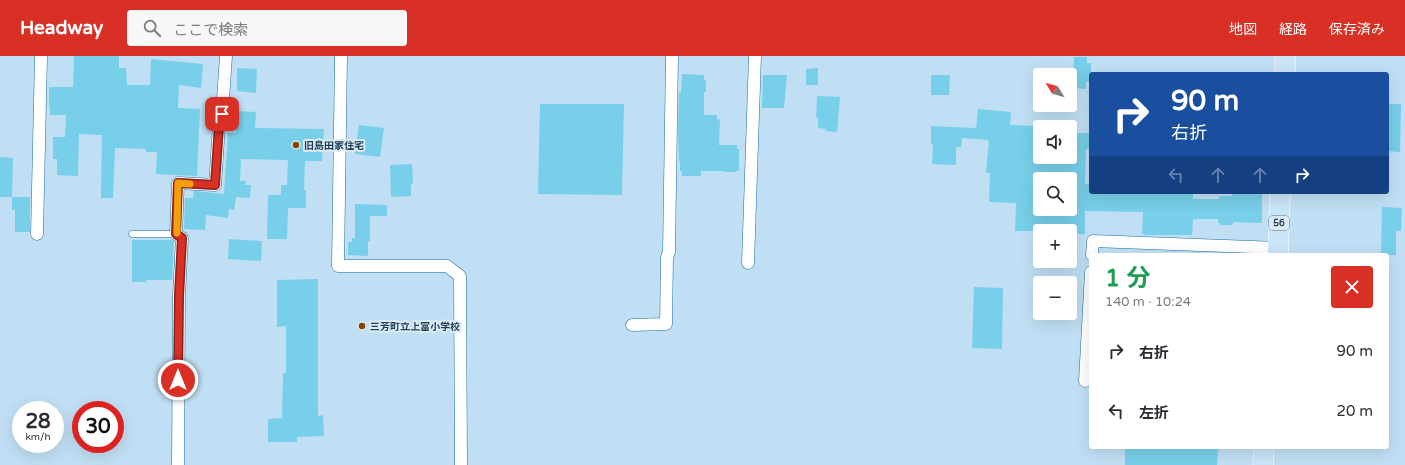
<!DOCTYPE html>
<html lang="ja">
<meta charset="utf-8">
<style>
:root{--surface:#fff;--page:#f7f7f7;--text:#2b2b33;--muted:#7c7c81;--accent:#d93025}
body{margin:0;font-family:"Varela Round","Noto Sans JP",sans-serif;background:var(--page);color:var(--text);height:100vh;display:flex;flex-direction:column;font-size:15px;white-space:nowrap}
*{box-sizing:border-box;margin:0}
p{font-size:13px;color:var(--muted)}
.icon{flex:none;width:22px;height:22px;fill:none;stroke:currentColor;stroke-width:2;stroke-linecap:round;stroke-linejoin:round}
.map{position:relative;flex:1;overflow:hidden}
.side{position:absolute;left:1089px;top:197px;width:300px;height:196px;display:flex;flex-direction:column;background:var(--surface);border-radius:4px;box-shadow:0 4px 16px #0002}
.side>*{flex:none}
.banner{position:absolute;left:1089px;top:16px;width:300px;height:122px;border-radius:4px;box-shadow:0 4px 16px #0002;background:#1a4fa0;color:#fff;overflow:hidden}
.needle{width:26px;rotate:307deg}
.fabs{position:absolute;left:1033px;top:12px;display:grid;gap:8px}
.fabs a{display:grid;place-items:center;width:44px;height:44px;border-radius:4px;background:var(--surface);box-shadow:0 4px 16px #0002;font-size:20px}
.speed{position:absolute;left:12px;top:345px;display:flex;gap:8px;font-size:20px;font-weight:700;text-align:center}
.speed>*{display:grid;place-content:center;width:52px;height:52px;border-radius:50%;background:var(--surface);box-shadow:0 4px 16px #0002;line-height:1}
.speed small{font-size:10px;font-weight:400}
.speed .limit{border:6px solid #d22;background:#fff;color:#111}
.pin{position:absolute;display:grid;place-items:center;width:34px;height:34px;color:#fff;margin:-17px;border-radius:8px;box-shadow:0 2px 6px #0006}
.me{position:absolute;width:44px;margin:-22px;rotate:0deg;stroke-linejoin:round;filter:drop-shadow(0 0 3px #0008)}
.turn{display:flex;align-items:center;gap:14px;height:84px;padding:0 16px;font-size:18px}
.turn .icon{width:52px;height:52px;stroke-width:2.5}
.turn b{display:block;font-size:28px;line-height:34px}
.lanes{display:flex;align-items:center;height:38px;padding:0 16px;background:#0003;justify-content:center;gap:20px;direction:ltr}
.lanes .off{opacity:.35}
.round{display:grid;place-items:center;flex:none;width:42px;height:42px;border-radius:4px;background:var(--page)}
.headline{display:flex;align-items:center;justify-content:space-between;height:68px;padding:0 16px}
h1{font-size:24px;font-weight:700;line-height:30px;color:#1e9e55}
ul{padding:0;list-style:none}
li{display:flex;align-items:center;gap:12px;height:60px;padding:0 16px}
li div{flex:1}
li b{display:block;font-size:15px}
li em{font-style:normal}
header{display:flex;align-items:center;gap:24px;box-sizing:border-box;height:56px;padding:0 20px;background:var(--accent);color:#fff}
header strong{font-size:19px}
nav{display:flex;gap:22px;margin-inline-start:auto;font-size:14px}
.search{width:280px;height:36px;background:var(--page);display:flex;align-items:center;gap:10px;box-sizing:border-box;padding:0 14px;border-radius:4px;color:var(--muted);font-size:15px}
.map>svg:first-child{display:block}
.building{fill:#78cfe9;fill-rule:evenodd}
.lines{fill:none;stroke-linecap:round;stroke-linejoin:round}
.lane-casing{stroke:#1770a0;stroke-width:7}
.street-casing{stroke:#1770a0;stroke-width:13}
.primary-casing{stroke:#fff;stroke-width:21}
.lane{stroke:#fff;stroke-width:6}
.street{stroke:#fff;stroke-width:12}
.primary{stroke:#cae5f7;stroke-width:20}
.route-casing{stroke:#8d1f18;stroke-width:10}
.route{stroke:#d93025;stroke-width:7}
.slow{stroke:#f59e0b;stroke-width:7}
.poi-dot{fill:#814500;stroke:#dbeaf4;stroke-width:1.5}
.labels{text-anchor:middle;stroke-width:4;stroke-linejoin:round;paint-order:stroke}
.shield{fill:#dbeaf4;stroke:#577485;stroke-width:1}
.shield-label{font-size:9px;font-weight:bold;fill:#1f4156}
.poi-label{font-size:10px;font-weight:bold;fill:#1f4156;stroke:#dbeaf4;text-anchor:start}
</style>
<header>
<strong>Headway</strong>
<div class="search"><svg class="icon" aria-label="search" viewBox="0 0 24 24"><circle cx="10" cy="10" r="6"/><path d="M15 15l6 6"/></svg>ここで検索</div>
<nav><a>地図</a><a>経路</a><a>保存済み</a></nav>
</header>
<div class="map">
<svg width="1405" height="409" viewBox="0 0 1405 409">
<rect width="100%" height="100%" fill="#c1dff4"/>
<!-- building -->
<g class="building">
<path d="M74,0H119V12H126L127,29H150L151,3L203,8L201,32L179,29L178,52L200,53L197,120L156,118L157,96H146V93L115,92L113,142H101L102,79L79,78L78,120L57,119V103H53V81H65L66,59H50V51H49V31H73Z"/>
<path d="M1074,1H1087V7H1091V26H1086V33L1073,32Z"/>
<path d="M237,12L257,13L256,37L237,35Z"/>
<path d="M818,12V29H806V13Z"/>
<path d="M682,18L704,19V24H706V36H704V59H717V64L720,63L719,89H737V93H739V115H736V116H723V115H701V120H682V115H680V105H679L678,77L679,36H681Z"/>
<path d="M763,19H787L784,52H762Z"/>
<path d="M931,19H950L949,39H931Z"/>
<path d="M817,40L840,41L837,76L826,75V73L818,72V61H816Z"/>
<path d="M540,48H624L622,139L538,138Z"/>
<path d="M1387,48H1401L1400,96L1387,95Z"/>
<path d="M978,53L1011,56L1010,69L1039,70L1040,101H1070V77H1091V93H1086L1085,128H1089V136H1193V143H1219V140H1232V136H1262V167L1234,166L1232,169H1220V167H1218V163H1193L1192,179H1144V178H1142L1143,156L1085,155V178H1070V175H1015L1016,147L989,146L990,117H986L989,84L962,82L961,91H956V109L932,108L933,88H931V70L976,72ZM1040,123H1070V153H1040Z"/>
<path d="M236,55L256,56L255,72L324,73L322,105H305L304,134H306V152H288L287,183H267L268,139H281V129H287L288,104L241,103L240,125H246L245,129H251L250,142L236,141L234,154L229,153L228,162L206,159L205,174L184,173L185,142H193L194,135L224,138L228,77H236Z"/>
<path d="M359,69L384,72L380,101L355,98Z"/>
<path d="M0,101L13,102L12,141H30V176H15V154H12V141H0Z"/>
<path d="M412,108L413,128H411V140L391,141L390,109Z"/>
<path d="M355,148L387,149V160H370V186L368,185V200L348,199V186H352V182H355Z"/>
<path d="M1382,151L1402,152L1401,175H1396V199H1381Z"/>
<path d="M229,183L262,185L261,205L228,203Z"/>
<path d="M132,184H172L174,186L172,224H146V226H132Z"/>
<path d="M318,223V360L323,359L324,380L297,381V386H268V363L282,362L283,317H286V270L277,271V224Z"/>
<path d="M974,231L1003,232L1002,293L972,292Z"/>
<path d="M1125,391H1218L1217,409H1125Z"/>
</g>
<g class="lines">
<defs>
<path id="lane" d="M132,178H176"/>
<g id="street">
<path d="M341,0L338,210H447L460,220L461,409"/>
<path d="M37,178L41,0"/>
<path d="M1092,199L1093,185L1278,192"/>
<path d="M748,207L755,0"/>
<path d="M632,269L666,268L667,201L669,196L672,0"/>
<path d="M1085,325L1091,216"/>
<path d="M178,409L179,240L182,182L176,178L178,127L215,129L219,70L222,58L226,0"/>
</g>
<g id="primary">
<path d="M1285,18V0"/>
<path d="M1278,199L1280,136"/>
<path d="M1263,409L1264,391"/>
</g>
</defs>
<!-- lane casing -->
<use href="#lane" class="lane-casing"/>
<!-- street casing -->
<use href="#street" class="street-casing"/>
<!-- primary casing -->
<use href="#primary" class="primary-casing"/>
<!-- lane -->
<use href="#lane" class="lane"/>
<!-- street -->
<use href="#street" class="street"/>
<!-- primary -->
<use href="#primary" class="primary"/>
</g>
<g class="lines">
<defs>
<path id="route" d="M178,324L179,240L182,182L176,178L178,127L215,129L219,70L222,58"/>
</defs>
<!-- route casing -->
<use href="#route" class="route-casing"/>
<!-- route -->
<use href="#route" class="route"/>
<!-- slow -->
<path class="slow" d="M177,177L178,127L190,128"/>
</g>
<!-- markers -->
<g class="poi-dot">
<circle cx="296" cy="89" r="4"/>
<circle cx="362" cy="270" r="4"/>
</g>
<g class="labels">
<!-- shield labels -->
<rect class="shield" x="1269" y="160" width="20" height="14" rx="3"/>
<g class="shield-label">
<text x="1279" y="170">56</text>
</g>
<!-- poi labels -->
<g class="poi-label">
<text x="304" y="93">旧島田家住宅</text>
<text x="370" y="274">三芳町立上富小学校</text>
</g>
</g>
</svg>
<div class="fabs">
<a><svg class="needle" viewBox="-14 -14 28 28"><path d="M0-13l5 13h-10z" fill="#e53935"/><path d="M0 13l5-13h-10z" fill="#7c7c81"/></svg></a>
<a><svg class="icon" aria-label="sound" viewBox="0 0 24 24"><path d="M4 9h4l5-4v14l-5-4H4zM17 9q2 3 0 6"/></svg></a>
<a><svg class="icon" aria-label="search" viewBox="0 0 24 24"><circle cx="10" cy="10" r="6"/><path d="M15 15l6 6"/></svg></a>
<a>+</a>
<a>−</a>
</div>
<div class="speed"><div>28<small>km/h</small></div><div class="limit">30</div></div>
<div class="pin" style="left:222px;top:58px;background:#d93025"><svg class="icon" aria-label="arrive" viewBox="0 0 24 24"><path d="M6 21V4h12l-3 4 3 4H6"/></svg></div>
<svg class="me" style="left:178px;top:324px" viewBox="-20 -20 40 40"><circle r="17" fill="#d93025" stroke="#fff" stroke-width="3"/><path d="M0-11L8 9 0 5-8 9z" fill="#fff"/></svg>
<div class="banner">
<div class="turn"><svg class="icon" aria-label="right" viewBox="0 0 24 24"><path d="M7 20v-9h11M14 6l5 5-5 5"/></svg><div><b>90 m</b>右折</div></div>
<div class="lanes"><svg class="icon off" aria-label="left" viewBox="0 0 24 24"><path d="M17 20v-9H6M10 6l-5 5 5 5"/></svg><svg class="icon off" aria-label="ahead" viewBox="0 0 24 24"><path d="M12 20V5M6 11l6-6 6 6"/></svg><svg class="icon off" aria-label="ahead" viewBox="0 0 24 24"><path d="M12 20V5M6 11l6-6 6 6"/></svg><svg class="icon" aria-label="right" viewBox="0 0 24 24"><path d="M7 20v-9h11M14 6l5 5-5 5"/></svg></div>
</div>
<section class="side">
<div class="headline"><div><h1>1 分</h1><p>140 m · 10:24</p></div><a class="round" style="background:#d93025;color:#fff"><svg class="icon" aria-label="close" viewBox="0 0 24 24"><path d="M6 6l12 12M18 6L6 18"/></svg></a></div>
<ul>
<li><svg class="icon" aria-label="right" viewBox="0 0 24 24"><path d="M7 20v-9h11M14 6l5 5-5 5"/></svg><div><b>右折</b></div><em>90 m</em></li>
<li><svg class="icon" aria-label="left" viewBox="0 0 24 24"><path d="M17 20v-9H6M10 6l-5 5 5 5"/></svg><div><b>左折</b></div><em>20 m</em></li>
</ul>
</section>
</div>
